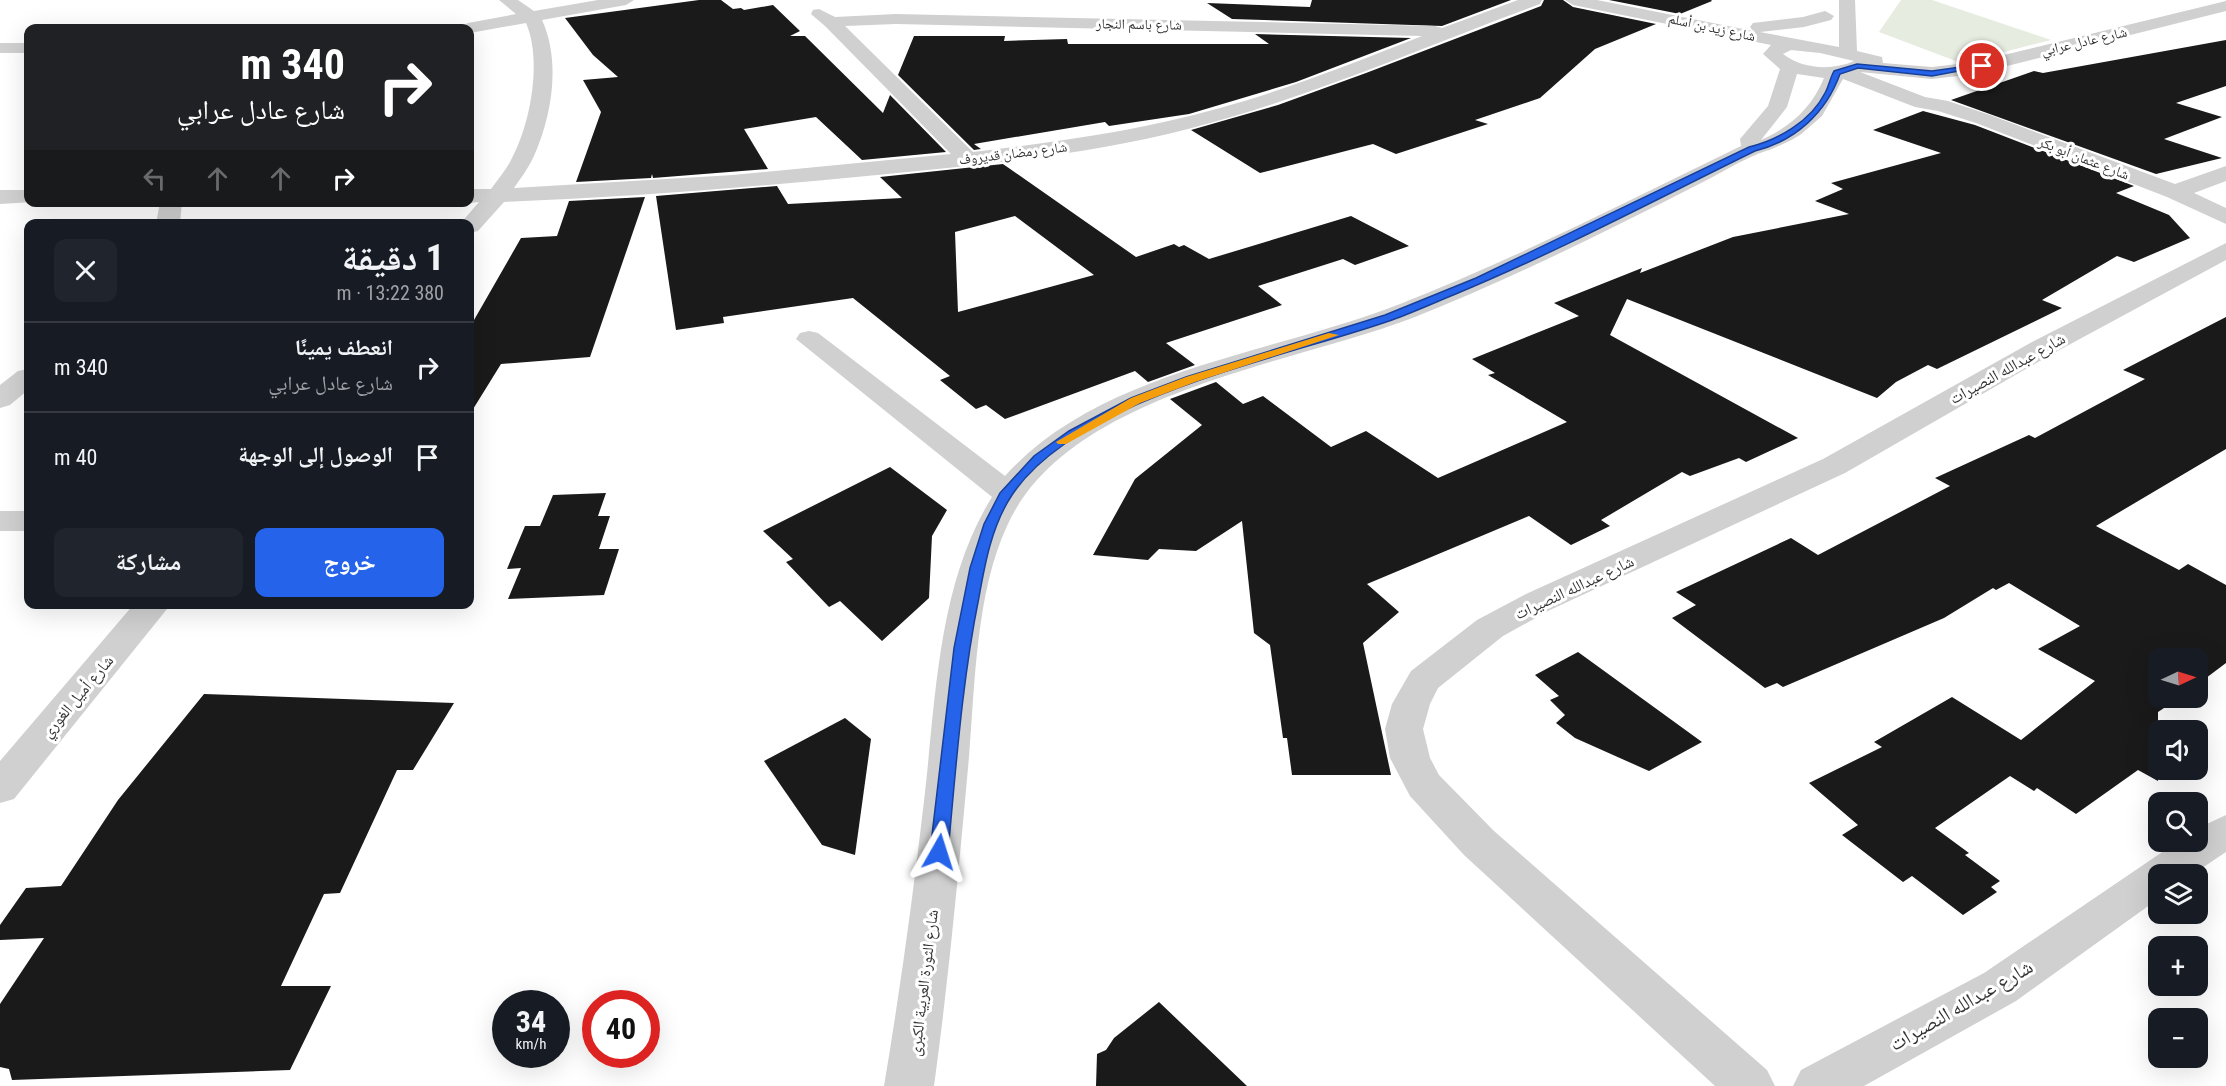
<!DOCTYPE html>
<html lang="ar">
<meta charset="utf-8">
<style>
:root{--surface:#171b24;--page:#20242c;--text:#f1f3f6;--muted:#9ea1a6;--line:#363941;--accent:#2563eb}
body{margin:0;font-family:"Roboto Condensed","Noto Naskh Arabic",sans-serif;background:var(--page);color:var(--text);direction:rtl;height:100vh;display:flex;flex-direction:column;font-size:22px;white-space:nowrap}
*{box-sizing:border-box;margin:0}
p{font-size:20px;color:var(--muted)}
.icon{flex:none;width:33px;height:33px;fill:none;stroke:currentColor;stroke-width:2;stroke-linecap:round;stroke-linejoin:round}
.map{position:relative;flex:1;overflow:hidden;direction:ltr}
.details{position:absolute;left:24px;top:219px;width:450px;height:390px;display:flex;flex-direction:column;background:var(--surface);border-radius:12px;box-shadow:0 6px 24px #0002;direction:rtl}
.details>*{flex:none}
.banner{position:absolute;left:24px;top:24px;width:450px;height:183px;border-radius:12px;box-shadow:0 6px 24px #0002;direction:rtl;background:#202124;color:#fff;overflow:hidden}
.needle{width:39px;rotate:86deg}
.tools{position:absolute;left:2148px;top:648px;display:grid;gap:12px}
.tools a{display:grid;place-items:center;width:60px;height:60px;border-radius:12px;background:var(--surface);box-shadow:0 6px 24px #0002;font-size:30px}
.speed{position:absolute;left:492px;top:990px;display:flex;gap:12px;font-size:30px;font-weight:700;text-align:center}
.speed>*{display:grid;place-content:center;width:78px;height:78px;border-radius:50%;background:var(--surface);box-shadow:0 6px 24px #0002;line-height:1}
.speed small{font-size:15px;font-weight:400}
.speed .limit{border:9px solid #d22;background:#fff;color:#111}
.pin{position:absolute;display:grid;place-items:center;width:51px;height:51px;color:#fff;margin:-26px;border:3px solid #fff;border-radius:50%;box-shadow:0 2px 6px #0007}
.me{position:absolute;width:66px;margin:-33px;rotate:6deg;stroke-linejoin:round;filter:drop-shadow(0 0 4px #0008)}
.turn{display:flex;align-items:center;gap:21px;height:126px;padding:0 30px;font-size:27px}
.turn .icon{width:78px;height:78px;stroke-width:2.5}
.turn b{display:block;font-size:42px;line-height:51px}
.lanes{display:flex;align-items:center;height:57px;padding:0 30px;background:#0003;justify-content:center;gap:30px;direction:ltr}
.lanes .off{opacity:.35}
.round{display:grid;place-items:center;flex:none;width:63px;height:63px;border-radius:12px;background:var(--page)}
.head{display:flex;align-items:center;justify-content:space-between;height:102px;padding:0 30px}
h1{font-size:36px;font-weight:800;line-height:45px}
.button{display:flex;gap:12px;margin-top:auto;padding:12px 30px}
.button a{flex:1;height:69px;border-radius:12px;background:var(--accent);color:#fff;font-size:24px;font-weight:800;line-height:69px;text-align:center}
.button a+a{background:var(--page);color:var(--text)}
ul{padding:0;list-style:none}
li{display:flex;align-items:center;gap:18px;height:90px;padding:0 30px;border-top:2px solid var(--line)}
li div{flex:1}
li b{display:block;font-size:22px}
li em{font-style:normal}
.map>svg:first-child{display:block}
.green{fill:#e6ecdf}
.building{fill:#1a1a1a;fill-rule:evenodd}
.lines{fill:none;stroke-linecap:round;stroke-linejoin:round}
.minor{fill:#d0d0d0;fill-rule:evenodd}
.route{fill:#2563eb;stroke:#184099;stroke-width:1.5}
.slow{fill:#f59e0b}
.labels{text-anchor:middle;stroke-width:6;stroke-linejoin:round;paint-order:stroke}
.far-street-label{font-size:14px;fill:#333;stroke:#fff}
.street-label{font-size:16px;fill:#333;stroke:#fff}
.near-street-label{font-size:20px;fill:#333;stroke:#fff}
</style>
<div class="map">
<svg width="2226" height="1086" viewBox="0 0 2226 1086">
<rect width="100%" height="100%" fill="#fff"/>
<!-- green -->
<path class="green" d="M1901,0H1932L2051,40L1961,63L1879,32Z"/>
<!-- building -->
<g class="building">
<path d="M699,0H721L733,9L741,8L744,10L773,5L800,31L790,36H805L883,113L890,95L946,152L862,160L816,117L744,129L768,169L653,178L652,174L651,178L576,182L601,112L583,80L618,77L593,55L565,18Z"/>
<path d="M1312,0H1511L1442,26L1232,19L1207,3L1310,7Z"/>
<path d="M1544,0H1563L1573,7L1656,24L1595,49L1540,98L1475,120L1488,124L1396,154L1373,144L1260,173L1191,130L1278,105L1366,73L1541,6Z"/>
<path d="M1609,0H1711L1712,1L1680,14Z"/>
<path d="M1255,34L1411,38L1296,82L1189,114L1109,126L1105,122L974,144L981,149L974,150L898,75L914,36H1005L1004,41L1067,39L1068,44H1269Z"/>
<path d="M2226,40V86L2176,103L2222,117L2164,139L2222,158L2156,174L1951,100L2034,71L2043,73Z"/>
<path d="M1923,111L1975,125L2134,186L2116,193L2169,215L2190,238L2134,262L2117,256L2042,300L2062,308L1937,369L1928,365L1896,382L1877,398L1627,299L1610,335L1798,438L1746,462L1739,458L1690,476L1682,472L1601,520L1610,526L1571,545L1529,516L1367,584L1399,612L1363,643L1391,775H1292L1287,738H1283L1270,645L1254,633L1242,521L1196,551L1159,549L1148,560L1093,555L1135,479L1202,425L1170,399L1216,382L1243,404L1263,396L1331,447L1366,431L1438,478L1567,422L1488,375L1495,373L1472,359L1579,316L1554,303L1642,268L1640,273L1733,237L1849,214L1815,201L1843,189L1831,183L1941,153L1873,130Z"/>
<path d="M1003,164L1136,257L1174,244L1179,247L1184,245L1209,259L1351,216L1409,246L1355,265L1343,259L1258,286L1282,305L1166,343L1195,365L1148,382L1135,371L1005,419L986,405L976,409L940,380L950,376L853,298L723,317L724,323L676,330L656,196L777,186L788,204L902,198L880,177ZM1015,216L1094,275L958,312L955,232Z"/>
<path d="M645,197L590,357L501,364L470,414V327L521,238L557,236L569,201Z"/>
<path d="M2226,317V449L2096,526L2179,570L2188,564L2226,585V663L2198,684V658H2158V698H2179L2158,712V781L2138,770L2076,814L2037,788L2034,791L2010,776L1935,828L1969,853L1965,855L2000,881L1991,887L1997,892L1963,915L1912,876L1903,882L1842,835L1858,825L1809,783L1882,747L1874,742L1952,697L2021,740L2095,681L2038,649L2080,626L2009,583L1996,590L1993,588L1944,618L1783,687L1777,683L1765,688L1672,618L1696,605L1676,592L1791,538L1818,555L1950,486L1935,478L2029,435L2035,438L2145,379L2123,370Z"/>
<path d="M890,467L947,510L932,536L929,598L882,641L840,601L829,607L786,562L793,559L763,531Z"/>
<path d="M606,493L598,516H610L599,549H619L604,595L508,599L521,568L507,569L525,526H540L553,495Z"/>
<path d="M1578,652L1702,742L1649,771L1575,738L1556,723L1565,715L1550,700L1559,696L1535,675Z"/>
<path d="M204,694L454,703L413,770H397L340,893L324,894L281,986H331L290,1070L12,1080L9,1069L0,1067V1004L44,938L0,940V925L26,888L61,886L118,800Z"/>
<path d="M845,718L871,739L855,855L822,845L764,761Z"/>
<path d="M1159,1002L1247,1086H1096L1097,1054L1106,1050L1114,1038Z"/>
</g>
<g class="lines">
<!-- minor -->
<g class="minor">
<path d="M499,0H518L534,11L598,0H634L626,5L542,20C561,61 552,116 534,156C529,167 521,178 514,188L733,175L951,154L825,26L811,14L813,10L819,9L835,17L896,14L1435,26L1442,28L1518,0H1542L1540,4C1423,47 1309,98 1188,129C1087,155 981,165 877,175C753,187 629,197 504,202L478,231L470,233V224H460L479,202L470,203L469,202L470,189H491C498,179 507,169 512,158C531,123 542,59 526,23L470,33V28H459L468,23L516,14ZM896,24L1422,36C1356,62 1289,89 1220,108C1139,131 1056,142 973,152L845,26Z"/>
<path d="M1565,0H1597L1753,31L1750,27L1753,23L1803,17L1825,11L1834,16L1831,20L1804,27L1760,32L1839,47V0H1855L1857,51L1882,57L1883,63L1932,67L1975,62L2226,1V11L1975,74L1932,79L1860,72L1925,97L1948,101L1990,115L2175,184L2226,166V181L2194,193L2226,208V224L2167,197L1976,123L1938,111L1915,107L1843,79L1822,116L1800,135C1787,143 1775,148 1760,153C1740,161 1721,173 1701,183C1607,231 1513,278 1415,317C1292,365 1067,392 1007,526C976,593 975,683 969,757C959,867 949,977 934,1086H884C900,991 913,896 924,801C936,700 937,585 992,497L796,339L800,333L809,331L818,333L1005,476C1100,370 1273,354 1400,304C1517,258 1628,201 1741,146L1740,139L1768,106L1780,69L1763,54L1771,45L1573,5ZM1791,50L1820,53L1854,61C1832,71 1802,69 1783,54ZM1797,74L1824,78C1812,108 1790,127 1761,140L1787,107Z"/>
<rect x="0" y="43" width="28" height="10"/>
<path d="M0,190H28V202H33L0,204Z"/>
<path d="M160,202H182L180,224H156Z"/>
<path d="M2226,243V260L2052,354L1845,473L1550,610L1503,636L1438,688L1430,704L1423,729L1430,758L1439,775L1494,831L1767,1070L1775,1086H1715L1464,855L1410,796L1390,758L1385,729L1392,704L1411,671L1477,620L1526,594L1823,459L2032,342Z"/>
<path d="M28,369V390L10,405L0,408V385L18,371Z"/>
<rect x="0" y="511" width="28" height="20"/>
<path d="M134,604H171L14,799L0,803V761Z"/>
<path d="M2226,815V852L2193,874H2158V899L2016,1001L1864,1086H1793L1801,1070L1984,973L2177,842H2198V828Z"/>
</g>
</g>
<!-- route -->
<path class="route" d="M1857,64L1932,71L1982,64L1986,66L1932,76L1858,68L1840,74C1826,113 1795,141 1755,151C1657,199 1559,251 1458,293C1436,302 1414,312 1392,320C1284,358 1077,397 1012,495C992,525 985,563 979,597C962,681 956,767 948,852L945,857H933L930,852L954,648L970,568L984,524L1000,493L1034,456L1069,431L1131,398L1186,377L1385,315L1476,278L1749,147C1778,140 1811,121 1825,93C1829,86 1830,78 1834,71Z"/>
<!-- slow -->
<path class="slow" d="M1329,333L1339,335L1195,382L1140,403L1066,444H1058L1056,442L1131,398L1186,377Z"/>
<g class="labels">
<!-- far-street labels -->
<g class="far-street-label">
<text transform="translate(1139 24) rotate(1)" y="5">شارع باسم النجار</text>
<text transform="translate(1712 27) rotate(12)" y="5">شارع زيد بن أسلم</text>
<text transform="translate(2084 41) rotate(-13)" y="5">شارع عادل عرابي</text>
<text transform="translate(1013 153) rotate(-7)" y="5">شارع رمضان قديروف</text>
<text transform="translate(2084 158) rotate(21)" y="5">شارع عثمان أبو بكر</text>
</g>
<!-- street labels -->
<g class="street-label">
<text transform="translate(2007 368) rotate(-29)" y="6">شارع عبدالله النصيرات</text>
<text transform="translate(1574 587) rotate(-25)" y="6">شارع عبدالله النصيرات</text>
<text transform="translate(77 696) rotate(-50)" y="6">شارع أميل الغوري</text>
<text transform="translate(923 983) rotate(-83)" y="6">شارع الثورة العربية الكبرى</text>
</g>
<!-- near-street labels -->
<g class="near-street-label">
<text transform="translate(1961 1005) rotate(-30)" y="7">شارع عبدالله النصيرات</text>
</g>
</g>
</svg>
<div class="tools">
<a><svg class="needle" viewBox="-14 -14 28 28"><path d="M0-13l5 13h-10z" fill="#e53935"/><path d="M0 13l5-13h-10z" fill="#9ea1a6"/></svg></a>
<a><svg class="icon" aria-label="sound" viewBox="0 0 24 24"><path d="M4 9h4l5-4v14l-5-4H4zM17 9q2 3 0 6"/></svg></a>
<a><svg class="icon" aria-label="search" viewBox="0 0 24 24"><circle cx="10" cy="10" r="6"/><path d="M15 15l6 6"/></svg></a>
<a><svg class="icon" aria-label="layers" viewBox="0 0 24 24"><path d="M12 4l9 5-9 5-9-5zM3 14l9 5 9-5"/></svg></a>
<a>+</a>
<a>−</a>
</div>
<div class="speed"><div>34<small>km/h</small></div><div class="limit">40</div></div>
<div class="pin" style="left:1982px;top:66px;background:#d93025"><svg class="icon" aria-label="arrive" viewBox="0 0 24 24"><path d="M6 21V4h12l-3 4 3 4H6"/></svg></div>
<svg class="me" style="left:939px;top:852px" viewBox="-20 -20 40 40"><path d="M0-17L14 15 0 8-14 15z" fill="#2563eb" stroke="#fff" stroke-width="4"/></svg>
<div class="banner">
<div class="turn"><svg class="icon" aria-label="right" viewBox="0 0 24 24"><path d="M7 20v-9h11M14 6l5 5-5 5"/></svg><div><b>340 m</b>شارع عادل عرابي</div></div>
<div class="lanes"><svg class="icon off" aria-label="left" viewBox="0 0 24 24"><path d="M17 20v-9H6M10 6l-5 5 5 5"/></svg><svg class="icon off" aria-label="ahead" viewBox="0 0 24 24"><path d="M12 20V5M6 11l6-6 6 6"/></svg><svg class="icon off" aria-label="ahead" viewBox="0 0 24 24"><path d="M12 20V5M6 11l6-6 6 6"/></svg><svg class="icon" aria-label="right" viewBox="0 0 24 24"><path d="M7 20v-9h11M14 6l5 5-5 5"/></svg></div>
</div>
<section class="details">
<div class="head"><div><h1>1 دقيقة</h1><p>380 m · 13:22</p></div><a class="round"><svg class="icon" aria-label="close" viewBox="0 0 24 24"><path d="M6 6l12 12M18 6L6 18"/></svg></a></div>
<ul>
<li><svg class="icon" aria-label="right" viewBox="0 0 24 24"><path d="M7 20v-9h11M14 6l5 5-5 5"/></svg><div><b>انعطف يمينًا</b><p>شارع عادل عرابي</p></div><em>340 m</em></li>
<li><svg class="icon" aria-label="arrive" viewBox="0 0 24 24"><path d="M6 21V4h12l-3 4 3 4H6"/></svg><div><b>الوصول إلى الوجهة</b></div><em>40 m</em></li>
</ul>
<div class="button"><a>خروج</a><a>مشاركة</a></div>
</section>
</div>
